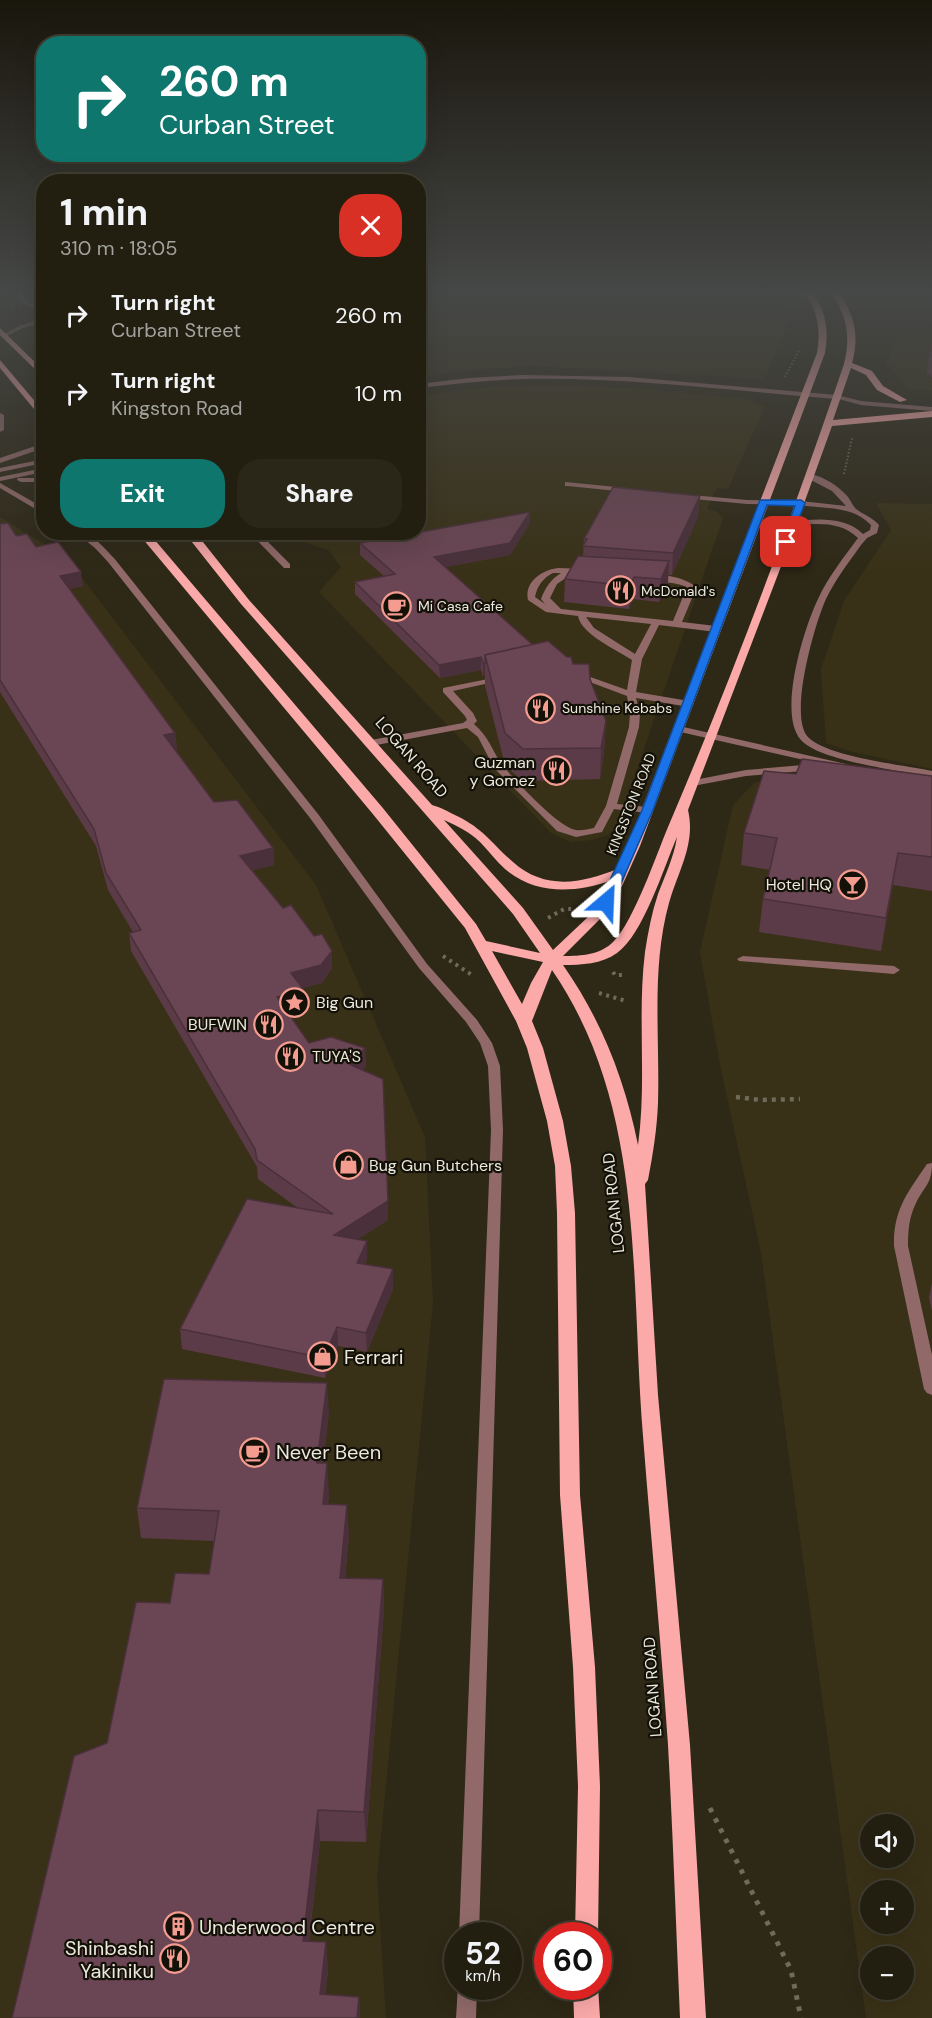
<!DOCTYPE html>
<meta charset="utf-8">
<style>
:root{--surface:#221e10;--page:#2a2719;--text:#f1f3f6;--muted:#a2a29f;--line:#3f3c30;--accent:#0f766e}
body{margin:0;font-family:"DM Sans",sans-serif;background:var(--page);color:var(--text);height:100vh;display:flex;flex-direction:column;font-size:22px;white-space:nowrap}
*{box-sizing:border-box;margin:0}
p{font-size:20px;color:var(--muted)}
.icon{flex:none;width:33px;height:33px;fill:none;stroke:currentColor;stroke-width:2;stroke-linecap:round;stroke-linejoin:round}
.map{position:relative;flex:1;overflow:hidden}
.drawer{position:absolute;left:36px;top:174px;width:390px;height:366px;display:flex;flex-direction:column;background:var(--surface);border-radius:24px;box-shadow:0 6px 24px #0002,0 0 0 2px var(--line)}
.drawer>*{flex:none}
.hud{position:absolute;left:36px;top:36px;width:390px;height:126px;border-radius:24px;box-shadow:0 6px 24px #0002,0 0 0 2px var(--line);background:#0f766e;color:#fff;overflow:hidden}
.buttons{position:absolute;left:860px;top:1814px;display:grid;gap:12px}
.buttons a{display:grid;place-items:center;width:54px;height:54px;border-radius:50%;background:var(--surface);box-shadow:0 6px 24px #0002,0 0 0 2px var(--line);font-size:30px}
.speed{position:absolute;left:444px;top:1922px;display:flex;gap:12px;font-size:30px;font-weight:700;text-align:center}
.speed>*{display:grid;place-content:center;width:78px;height:78px;border-radius:50%;background:var(--surface);box-shadow:0 6px 24px #0002,0 0 0 2px var(--line);line-height:1}
.speed small{font-size:15px;font-weight:400}
.speed .limit{border:9px solid #d22;background:#fff;color:#111}
.pin{position:absolute;display:grid;place-items:center;width:51px;height:51px;color:#fff;margin:-26px;border-radius:12px;box-shadow:0 3px 9px #0006}
.me{position:absolute;width:66px;margin:-33px;rotate:26deg;stroke-linejoin:round;filter:drop-shadow(0 0 4px #0008)}
.turn{display:flex;align-items:center;gap:21px;height:126px;padding:0 24px;font-size:27px}
.turn .icon{width:78px;height:78px;stroke-width:2.5}
.turn b{display:block;font-size:42px;line-height:51px}
.round{display:grid;place-items:center;flex:none;width:63px;height:63px;border-radius:24px;background:var(--page)}
.head{display:flex;align-items:center;justify-content:space-between;height:102px;padding:0 24px}
h1{font-size:36px;font-weight:800;line-height:45px}
.cta{display:flex;gap:12px;margin-top:auto;padding:12px 24px}
.cta a{flex:1;height:69px;border-radius:24px;background:var(--accent);color:#fff;font-size:24px;font-weight:800;line-height:69px;text-align:center}
.cta a+a{background:var(--page);color:var(--text)}
ul{padding:0;list-style:none}
li{display:flex;align-items:center;gap:18px;height:78px;padding:0 24px}
li div{flex:1}
li b{display:block;font-size:22px}
li em{font-style:normal}
.map>svg:first-child{display:block}
.built{fill:#393117;fill-rule:evenodd}
.lines{fill:none;stroke-linecap:round;stroke-linejoin:round}
.path-far3{stroke:#6f6a5a;stroke-width:2;stroke-dasharray:1.5 2;stroke-linecap:butt}
.path-far2{stroke:#6f6a5a;stroke-width:4;stroke-dasharray:3 4.5;stroke-linecap:butt}
.path-far1{stroke:#6f6a5a;stroke-width:4.5;stroke-dasharray:4 5;stroke-linecap:butt}
.path{stroke:#6f6a5a;stroke-width:5;stroke-dasharray:4.5 7;stroke-linecap:butt}
.service{fill:#916969;fill-rule:evenodd}
.minor{fill:#916969;fill-rule:evenodd}
.tertiary{fill:#916969;fill-rule:evenodd}
.primary{fill:#fba9a9;fill-rule:evenodd}
.wall{fill:#5b3b47}
.shaded-wall{fill:#4a303a}
.building{fill:#6a4553;stroke:#4a303a;stroke-width:1.5}
.route{fill:#1a73e8;stroke:#114b97;stroke-width:1.5}
.labels{text-anchor:middle;stroke-width:4.5;stroke-linejoin:round;paint-order:stroke}
.far-poi-label{font-size:14px;fill:#ebe8dc;stroke:#141109;text-anchor:start}
.far-street-label{font-size:14px;fill:#ebe8dc;stroke:#141109}
.street-label{font-size:16px;fill:#ebe8dc;stroke:#141109}
.poi-label{font-size:16px;fill:#ebe8dc;stroke:#141109;text-anchor:end}
.near-poi-label{font-size:20px;fill:#ebe8dc;stroke:#141109;text-anchor:start}
</style>
<div class="map">
<svg width="932" height="2018" viewBox="0 0 932 2018">
<rect width="100%" height="100%" fill="#2e2816"/>
<!-- built -->
<g class="built">
<path d="M419,291H771L791,319L764,379L532,366L462,371L419,377Z"/>
<path d="M896,338L932,339V391L907,388L886,363Z"/>
<path d="M558,385L628,388L747,399L765,407L728,489L717,488L707,509L717,512L723,518L618,825L608,835L592,840L571,842L551,833L319,592L341,567L328,550L294,539L286,533L418,532L419,396L491,387Z"/>
<path d="M876,503L932,504V769L853,752L826,743L821,669L844,601L891,530Z"/>
<path d="M0,517L67,558L316,885L425,1137L433,1303L377,1877L386,2018H0Z"/>
<path d="M755,782L918,792L932,795V2018H866L761,1253L720,1065L700,952L733,805ZM870,1824H903V1857H870ZM870,1890H903V1923H870ZM870,1956H903V1989H870Z"/>
</g>
<g class="lines">
<!-- path-far3 -->
<g class="path-far3">
<path d="M785,377L800,349"/>
<path d="M844,474L852,438"/>
</g>
<!-- path-far2 -->
<g class="path-far2">
<path d="M548,918L564,909H573"/>
<path d="M443,956L472,975"/>
<path d="M613,972L615,975H626"/>
<path d="M599,993L626,1001"/>
</g>
<!-- path-far1 -->
<path class="path-far1" d="M736,1097L761,1100L800,1099"/>
<!-- path -->
<path class="path" d="M710,1808L791,1970L801,2018"/>
<!-- service -->
<g class="service">
<path d="M807,474C821,474 840,487 848,497C851,501 853,506 856,509C864,515 872,517 879,525L877,533L867,538L861,545C849,562 835,580 826,599C815,623 788,716 808,737C827,757 904,765 932,771V777C903,771 819,761 801,740C777,714 804,628 818,599C828,577 844,557 858,538C840,520 816,524 793,525L789,523L793,521C817,519 845,516 863,534L870,530L871,525C852,505 824,509 798,505V501H801L846,506L832,491L807,478Z"/>
<path d="M558,568L585,569L589,572L585,575L573,573L557,584L550,598L561,609L673,621L687,587C674,581 660,584 649,578C660,571 685,578 695,586V591L682,622L716,626L720,629L716,632L659,625L642,659L636,692L689,701L694,704L689,707L636,698L640,714L639,727L617,804L647,807L652,810L647,813L614,809L602,832L576,837L557,831L494,768L478,737L467,728L371,746L366,743L371,740L463,723L467,720L465,716L443,692V688L503,676V680L453,691L473,713L477,721L474,724C490,738 492,751 503,766C515,780 559,828 576,830C581,831 588,829 594,828L606,806L629,727L630,714L627,696L571,675L573,673H579L627,690L632,660C617,650 581,634 578,616L546,612L528,600C524,582 542,570 558,568ZM553,573H561C551,579 545,588 541,599L545,604L535,597C537,586 543,578 553,573ZM586,617L651,624L635,654L594,628Z"/>
<path d="M679,726L846,764L851,767L846,770L818,764V767L803,771L746,776L693,786L689,785V781L746,770L803,765L813,762L676,731L674,729Z"/>
<path d="M743,956L894,966L900,970L894,974L739,961L737,959Z"/>
<path d="M932,1163C932,1184 925,1185 916,1203C909,1217 908,1231 908,1246L932,1355V1395L927,1393L924,1389L894,1246C893,1210 908,1192 927,1164Z"/>
</g>
<!-- minor -->
<g class="minor">
<path d="M14,291H20L29,303L44,308V312L25,305Z"/>
<path d="M44,318V322L23,328L7,336L2,335L19,326Z"/>
<path d="M837,395L861,401L932,407V411L861,405L835,398L834,397Z"/>
<path d="M0,413L4,415V430L0,432Z"/>
<path d="M44,443V448L0,463V458Z"/>
<path d="M44,459V463L0,472V468Z"/>
<path d="M44,468V472L0,481V477Z"/>
<path d="M18,478H44V482H21L17,480Z"/>
<path d="M565,482L627,488L631,490L627,492L568,486H565Z"/>
<path d="M0,483L44,508V514L0,488Z"/>
<path d="M680,494L747,500L801,501L805,503L801,505L747,504L683,498L679,496Z"/>
<path d="M75,532C92,532 103,547 114,558L318,814L427,964L477,1020L492,1043L500,1066L503,1130L479,1935H459L491,1130L488,1066L480,1043L466,1022L419,968L310,818L108,562L95,548Z"/>
<path d="M249,532H258L290,564V568H284Z"/>
<path d="M458,1985L477,1986L476,2018H456Z"/>
</g>
<!-- tertiary -->
<path class="tertiary" d="M523,375L628,377L837,395L840,397L837,399C733,391 628,377 523,379C488,380 453,384 418,388V384L470,378Z"/>
<!-- primary -->
<g class="primary">
<path d="M803,291H811C826,310 829,329 825,353L640,846L623,884L605,914L563,956C581,956 601,955 614,941C634,920 656,856 668,827C733,675 791,520 844,364C851,336 847,315 830,291H838C854,314 860,335 852,363L872,371L883,386L907,400L900,402L877,390L866,375L851,368L833,420L932,411V417L832,426L785,556L688,810C696,844 678,871 669,903C651,968 660,1036 658,1103C657,1129 653,1154 648,1180L645,1184L658,1395L690,1745L706,2018H680C676,1927 673,1836 668,1745C661,1642 651,1539 643,1436C630,1278 646,1107 552,970L532,1021L543,1048L563,1121L571,1166L575,1213L580,1495L595,1667L600,1786L598,1937L575,1935L578,1786L573,1667L560,1495L557,1213L555,1166L547,1121L527,1048L516,1021L465,928L372,813L137,532H148L382,807L476,924L486,941L540,953L513,914L241,604L184,532H195L249,600L432,805C440,807 449,812 457,816C484,829 492,844 513,862C544,890 581,884 617,869L635,827L817,353C821,329 818,311 803,291ZM444,820C457,826 470,832 480,842C489,851 496,861 505,869C536,895 574,893 610,881L589,916L553,950L523,908ZM677,837C674,857 665,875 658,894C652,912 648,932 645,952C637,1016 647,1081 638,1145C625,1080 601,1019 563,965C581,965 602,964 617,953C643,935 664,867 677,837ZM492,951L543,962L531,983L522,1004Z"/>
<path d="M0,328L44,371V378L0,335Z"/>
<path d="M0,360L44,412V421L0,368Z"/>
<path d="M573,1986H598L600,2018H574Z"/>
</g>
</g>
<!-- wall -->
<g class="wall">
<path d="M932,344V377H931V374H927L929,357Z"/>
<path d="M700,496L698,517L672,575H668V584L659,602L633,599L629,609L564,602L565,579L583,556L584,539Z"/>
<path d="M530,523L510,555L445,567L533,645L573,664L590,679L606,721L604,752L600,779L522,781L505,765L485,686V676H483L481,670L440,678L355,594V582L384,576L360,555V543Z"/>
<path d="M0,524L16,536L36,547L83,586L69,589L175,733L177,749H175L214,802L273,848L274,865L252,870L332,968L322,983L302,988L304,990L305,1008L288,1013L309,1043L365,1048L366,1066L363,1070L388,1220L358,1239L367,1241V1260L365,1264L393,1269V1289L367,1352L338,1346L325,1378L182,1349L180,1329L299,1209L258,1179L257,1167L131,951L129,933L133,932L108,890L96,846L0,692Z"/>
<path d="M796,774L932,776V891L893,885L881,951L759,932L763,899L770,870L741,865L744,833Z"/>
<path d="M932,1283V1311L929,1298Z"/>
<path d="M329,1412L323,1463L329,1493L328,1504L349,1535L345,1578L383,1579L384,1610L366,1842L320,1841L309,1941L326,1942L328,1971L325,1994L359,1997L360,2018H12L107,1743L170,1603L209,1574L214,1541L141,1538L137,1508Z"/>
</g>
<!-- shaded-wall -->
<g class="shaded-wall">
<path d="M700,496L698,517L672,575L673,553Z"/>
<path d="M530,512V523L510,555L434,569V557Z"/>
<path d="M669,561L668,584L659,602L661,579Z"/>
<path d="M81,572L83,586L62,590L60,576Z"/>
<path d="M634,577L633,599L629,609L630,586Z"/>
<path d="M481,657V670L440,678L439,665Z"/>
<rect x="483" y="663" width="2" height="13"/>
<path d="M606,721L604,752L600,779L601,748Z"/>
<path d="M175,733L177,749L166,751L164,735Z"/>
<path d="M273,848L274,865L242,873L240,856Z"/>
<path d="M898,853L893,885L881,951L886,918Z"/>
<path d="M332,951V968L322,983L293,991L291,973Z"/>
<path d="M304,990L305,1008L278,1015L277,997Z"/>
<path d="M365,1048L366,1066L352,1083L351,1065Z"/>
<path d="M388,1201V1220L335,1254L334,1235Z"/>
<path d="M367,1241V1260L358,1282L357,1263Z"/>
<path d="M393,1269V1289L367,1352L366,1333Z"/>
<path d="M337,1327L338,1346L325,1378L324,1358Z"/>
<path d="M327,1383L329,1412L319,1493L317,1463Z"/>
<path d="M327,1463L329,1493L325,1534L323,1504Z"/>
<path d="M347,1505L349,1535L342,1608L340,1578Z"/>
<path d="M383,1579L384,1610L366,1842L364,1812Z"/>
<path d="M318,1810L320,1841L305,1971L303,1941Z"/>
<path d="M326,1942L328,1971L323,2018L320,1994Z"/>
<path d="M359,1997L360,2018H357Z"/>
</g>
<!-- building -->
<g class="building">
<path d="M932,344V357H929Z"/>
<path d="M613,487L700,496L673,553L583,546L587,539H584Z"/>
<path d="M530,512L510,543L434,557L533,645L485,655V663H483L481,657L439,665L355,582L395,574L360,543Z"/>
<path d="M8,523L16,536L27,534L36,547L58,542L81,572L60,576L175,733L164,735L214,802L237,800L273,848L240,856L283,908L291,905L314,936L322,934L332,951L321,965L291,973L304,990L277,997L309,1043L331,1037L365,1048L351,1065L383,1079L388,1201L334,1235L367,1241L357,1263L393,1269L366,1333L337,1327L324,1358L180,1329L247,1199L333,1214L257,1160L255,1149L129,933L141,930L106,873L94,829L0,680V524Z"/>
<path d="M578,556L669,561L661,579L634,577L630,586L565,579Z"/>
<path d="M548,641L567,657H571L573,664H589L590,679L606,721L601,748L523,749L505,733L485,655Z"/>
<path d="M802,759L932,776V857L898,853L886,918L763,899L777,838L744,833L764,771L796,774Z"/>
<path d="M164,1379L327,1383L317,1463H327L323,1504L347,1505L340,1578L383,1579L364,1812L318,1810L303,1941L326,1942L320,1994L359,1997L357,2018H12L74,1756L107,1743L136,1602L170,1603L175,1573L209,1574L219,1511L137,1508Z"/>
</g>
<!-- sky -->
<linearGradient id="sky" x2="0" y2="1"><stop stop-color="#19160c"/><stop offset="0.51" stop-color="#464847"/><stop offset="1" stop-color="#464847" stop-opacity="0"/></linearGradient>
<rect width="932" height="573" fill="url(#sky)"/>
<!-- route -->
<path class="route" d="M760,500H801L805,503L790,542L786,545L781,542L795,506L767,505L653,810L613,902L606,906L602,904L600,902L642,810Z"/>
<!-- icons -->
<defs>
<symbol id="restaurant-ring" viewBox="-11 -11 22 22"><circle r="9.5" fill="#141109" stroke="#f59c91" stroke-width="1.5"/><path d="M-5-6h1v4h1v-4h1v4h1v-4h1v5L-1.5 .5V6h-2V.5L-5-1ZM5-6V6H3V1.5H1.5Q1.5-4 5-6Z" fill="#f59c91"/></symbol>
<symbol id="cafe-ring" viewBox="-11 -11 22 22"><circle r="9.5" fill="#141109" stroke="#f59c91" stroke-width="1.5"/><path d="M-5.5-4.5H6V0H3Q3 3.5 0 3.5H-2.5Q-5.5 3.5-5.5 0ZM3-3.2v2h1.7v-2ZM-6 4.5H4V6H-6Z" fill="#f59c91"/></symbol>
<symbol id="bar-ring" viewBox="-11 -11 22 22"><circle r="9.5" fill="#141109" stroke="#f59c91" stroke-width="1.5"/><path d="M-6-5H6L.8 .8V4.5H3.5V6h-7V4.5H-.8V.8Z" fill="#f59c91"/></symbol>
<symbol id="sight-ring" viewBox="-11 -11 22 22"><circle r="9.5" fill="#141109" stroke="#f59c91" stroke-width="1.5"/><path d="M0-6L1.8-2.2L6-1.7L2.9 1.2L3.7 5.4L0 3.3L-3.7 5.4L-2.9 1.2L-6-1.7L-1.8-2.2Z" fill="#f59c91"/></symbol>
<symbol id="shop-ring" viewBox="-11 -11 22 22"><circle r="9.5" fill="#141109" stroke="#f59c91" stroke-width="1.5"/><path d="M-5-2.5h2.3a2.7 3.5 0 0 1 5.4 0H5L5.5 6h-11ZM-1.5-2.5h3a1.5 2.3 0 0 0-3 0Z" fill="#f59c91"/></symbol>
<symbol id="building-ring" viewBox="-11 -11 22 22"><circle r="9.5" fill="#141109" stroke="#f59c91" stroke-width="1.5"/><path d="M-4-6H4V6H1V3H-1V6H-4ZM-2.5-4.3h1.7v1.8h-1.7ZM.8-4.3h1.7v1.8H.8ZM-2.5-1h1.7V.8h-1.7ZM.8-1h1.7V.8H.8Z" fill="#f59c91"/></symbol>
</defs>
<g fill-rule="evenodd">
<use href="#restaurant-ring" x="604" y="574" width="33" height="33"/>
<use href="#cafe-ring" x="380" y="590" width="33" height="33"/>
<use href="#restaurant-ring" x="524" y="692" width="33" height="33"/>
<use href="#restaurant-ring" x="540" y="754" width="33" height="33"/>
<use href="#bar-ring" x="836" y="868" width="33" height="33"/>
<use href="#sight-ring" x="278" y="986" width="33" height="33"/>
<use href="#restaurant-ring" x="252" y="1008" width="33" height="33"/>
<use href="#restaurant-ring" x="274" y="1040" width="33" height="33"/>
<use href="#shop-ring" x="332" y="1148" width="33" height="33"/>
<use href="#shop-ring" x="306" y="1340" width="33" height="33"/>
<use href="#cafe-ring" x="238" y="1436" width="33" height="33"/>
<use href="#building-ring" x="162" y="1910" width="33" height="33"/>
<use href="#restaurant-ring" x="158" y="1942" width="33" height="33"/>
</g>
<g class="labels">
<!-- far-poi labels -->
<g class="far-poi-label">
<text x="641" y="596">McDonald's</text>
<text x="418" y="611">Mi Casa Cafe</text>
<text x="562" y="713">Sunshine Kebabs</text>
</g>
<!-- far-street labels -->
<g class="far-street-label">
<text transform="translate(631 804) rotate(-68)" y="5">KINGSTON ROAD</text>
</g>
<!-- street labels -->
<g class="street-label">
<text transform="translate(412 757) rotate(49)" y="6">LOGAN ROAD</text>
<text transform="translate(613 1203) rotate(-96)" y="6">LOGAN ROAD</text>
<text transform="translate(652 1687) rotate(-94)" y="6">LOGAN ROAD</text>
</g>
<!-- poi labels -->
<g class="poi-label">
<text x="535" y="768">Guzman<tspan x="535" dy="18">y Gomez</tspan></text>
<text x="832" y="890">Hotel HQ</text>
<text x="316" y="1008" text-anchor="start">Big Gun</text>
<text x="247" y="1030">BUFWIN</text>
<text x="312" y="1062" text-anchor="start">TUYA'S</text>
<text x="369" y="1171" text-anchor="start">Bug Gun Butchers</text>
</g>
<!-- near-poi labels -->
<g class="near-poi-label">
<text x="344" y="1364">Ferrari</text>
<text x="276" y="1459">Never Been</text>
<text x="199" y="1934">Underwood Centre</text>
<text x="154" y="1955" text-anchor="end">Shinbashi<tspan x="154" dy="23">Yakiniku</tspan></text>
</g>
</g>
</svg>
<div class="buttons">
<a><svg class="icon" aria-label="sound" viewBox="0 0 24 24"><path d="M4 9h4l5-4v14l-5-4H4zM17 9q2 3 0 6"/></svg></a>
<a>+</a>
<a>−</a>
</div>
<div class="speed"><div>52<small>km/h</small></div><div class="limit">60</div></div>
<div class="pin" style="left:786px;top:542px;background:#d93025"><svg class="icon" aria-label="arrive" viewBox="0 0 24 24"><path d="M6 21V4h12l-3 4 3 4H6"/></svg></div>
<svg class="me" style="left:606px;top:902px" viewBox="-20 -20 40 40"><path d="M0-17L14 15 0 8-14 15z" fill="#1a73e8" stroke="#fff" stroke-width="4"/></svg>
<div class="hud">
<div class="turn"><svg class="icon" aria-label="right" viewBox="0 0 24 24"><path d="M7 20v-9h11M14 6l5 5-5 5"/></svg><div><b>260 m</b>Curban Street</div></div>
</div>
<section class="drawer">
<div class="head"><div><h1>1 min</h1><p>310 m · 18:05</p></div><a class="round" style="background:#d93025;color:#fff"><svg class="icon" aria-label="close" viewBox="0 0 24 24"><path d="M6 6l12 12M18 6L6 18"/></svg></a></div>
<ul>
<li><svg class="icon" aria-label="right" viewBox="0 0 24 24"><path d="M7 20v-9h11M14 6l5 5-5 5"/></svg><div><b>Turn right</b><p>Curban Street</p></div><em>260 m</em></li>
<li><svg class="icon" aria-label="right" viewBox="0 0 24 24"><path d="M7 20v-9h11M14 6l5 5-5 5"/></svg><div><b>Turn right</b><p>Kingston Road</p></div><em>10 m</em></li>
</ul>
<div class="cta"><a>Exit</a><a>Share</a></div>
</section>
</div>
